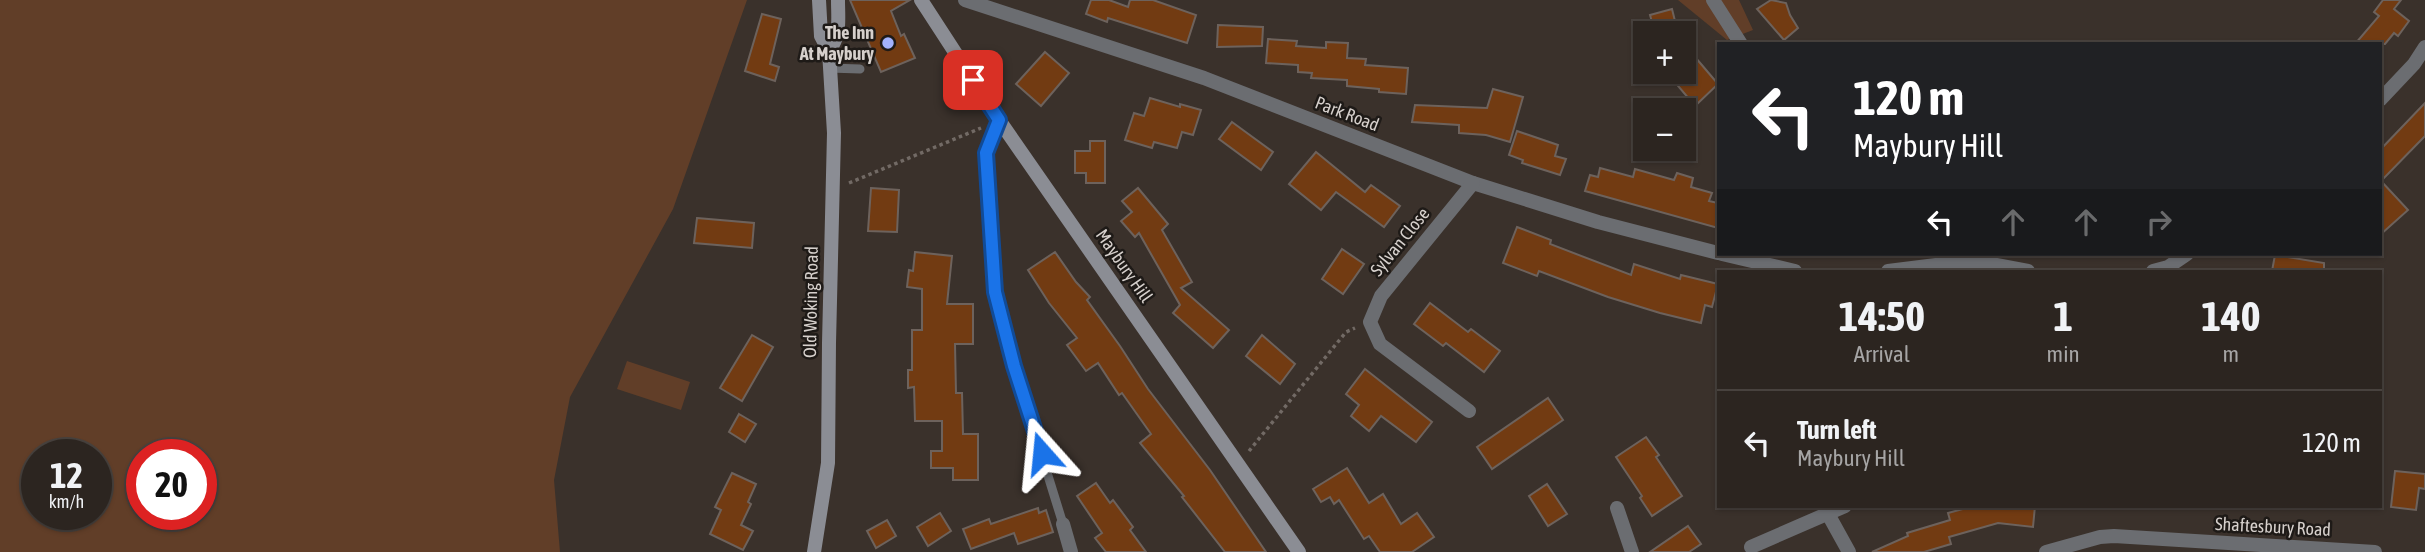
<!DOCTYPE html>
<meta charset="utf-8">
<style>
:root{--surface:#2c2520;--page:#38312d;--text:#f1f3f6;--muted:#a6a5a5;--line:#48423e}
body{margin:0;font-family:"Asap Condensed",sans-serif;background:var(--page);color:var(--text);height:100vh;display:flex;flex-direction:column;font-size:26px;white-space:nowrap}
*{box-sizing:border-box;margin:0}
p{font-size:23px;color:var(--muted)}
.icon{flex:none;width:38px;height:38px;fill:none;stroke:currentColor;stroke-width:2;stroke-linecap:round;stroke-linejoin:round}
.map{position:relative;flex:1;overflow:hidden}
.details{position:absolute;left:1717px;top:270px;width:665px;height:238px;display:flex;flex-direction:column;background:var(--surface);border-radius:0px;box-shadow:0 2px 5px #0004,0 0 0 2px var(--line)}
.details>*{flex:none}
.guide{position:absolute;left:1717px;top:42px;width:665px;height:214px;border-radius:0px;box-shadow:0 2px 5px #0004,0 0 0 2px var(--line);background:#202124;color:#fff;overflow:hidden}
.controls{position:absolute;left:1633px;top:21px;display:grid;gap:14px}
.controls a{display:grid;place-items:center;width:63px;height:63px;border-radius:0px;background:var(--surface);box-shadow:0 2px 5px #0004,0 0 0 2px var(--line);font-size:35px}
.speed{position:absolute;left:21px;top:439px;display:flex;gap:14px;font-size:35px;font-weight:700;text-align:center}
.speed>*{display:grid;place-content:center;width:91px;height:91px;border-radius:50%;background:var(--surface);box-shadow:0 2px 5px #0004,0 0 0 2px var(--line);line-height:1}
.speed small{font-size:18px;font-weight:400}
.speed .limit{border:10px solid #d22;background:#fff;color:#111}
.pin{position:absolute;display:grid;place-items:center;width:60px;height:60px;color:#fff;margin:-30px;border-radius:14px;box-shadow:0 4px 10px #0006}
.me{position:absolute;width:77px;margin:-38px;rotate:342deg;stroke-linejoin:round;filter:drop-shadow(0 0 5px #0008)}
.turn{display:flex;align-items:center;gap:24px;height:147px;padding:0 21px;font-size:32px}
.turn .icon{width:91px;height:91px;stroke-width:2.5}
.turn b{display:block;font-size:49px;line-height:60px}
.lanes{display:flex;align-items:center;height:66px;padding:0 21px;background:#0003;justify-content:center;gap:35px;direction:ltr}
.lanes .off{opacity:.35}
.eta{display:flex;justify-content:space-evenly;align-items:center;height:119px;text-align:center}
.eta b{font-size:42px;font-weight:700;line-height:49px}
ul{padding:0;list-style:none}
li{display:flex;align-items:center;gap:21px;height:105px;padding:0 21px;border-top:2px solid var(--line)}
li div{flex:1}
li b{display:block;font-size:26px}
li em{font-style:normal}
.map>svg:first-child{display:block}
.green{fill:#613e28;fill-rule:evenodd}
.building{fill:#723b12;stroke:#6d625c;stroke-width:2}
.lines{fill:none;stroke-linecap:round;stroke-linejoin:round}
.path{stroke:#726a65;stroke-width:3.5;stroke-dasharray:3.5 3.5;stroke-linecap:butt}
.lane{stroke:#6b6d71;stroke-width:9}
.street{stroke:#6b6d71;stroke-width:14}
.secondary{stroke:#8b8d94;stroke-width:14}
.route-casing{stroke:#114b97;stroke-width:18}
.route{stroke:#1a73e8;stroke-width:12}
.poi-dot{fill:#a2b2fd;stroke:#1e1a17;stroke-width:2.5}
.labels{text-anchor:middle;stroke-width:5;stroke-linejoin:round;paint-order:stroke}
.poi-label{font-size:18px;font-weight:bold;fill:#d6d0cc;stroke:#1e1a17;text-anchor:end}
.street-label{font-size:18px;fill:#d6d0cc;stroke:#1e1a17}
</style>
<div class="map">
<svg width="2425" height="552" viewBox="0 0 2425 552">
<rect width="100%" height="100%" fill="#3a312b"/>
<!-- green -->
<g class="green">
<path d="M0,0H747L673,209L570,397L554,480L560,552H0ZM96,455V514H37V455ZM201,455V514H142V455Z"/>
<path d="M1678,0H1739L1753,30L1727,40Z"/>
<path d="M627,361L690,382L681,410L617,389Z"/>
</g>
<!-- building -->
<g class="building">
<path d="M850,0H910L891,11L901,36L904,34L915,58L881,72Z"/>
<path d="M1091,0H1109L1128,7L1130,0H1153L1196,15L1187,43L1108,18L1107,22L1086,14Z"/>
<path d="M1771,0L1786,3L1790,15L1798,28L1784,40L1757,9Z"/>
<path d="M2383,0H2401L2394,9L2409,21L2398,36L2394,33L2385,44H2355L2379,16L2374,12Z"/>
<path d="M1672,9L1678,33H1655L1650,15Z"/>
<path d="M762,14L781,19L770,64L779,67L775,81L745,71Z"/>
<path d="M1218,25L1263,27L1262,46L1217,47Z"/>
<path d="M1268,39L1297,41L1296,46L1326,48V42L1348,43L1347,58L1366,59L1365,65L1408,68L1406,94L1379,92V89L1347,86V80L1311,78L1312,73L1298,72V65L1266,63Z"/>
<path d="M1684,44L1718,84L1695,106L1673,80L1684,72Z"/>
<path d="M1045,52L1069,73L1041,106L1016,84Z"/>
<path d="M1493,89L1523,97L1510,142L1486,135L1459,133V125L1412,122L1415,105L1487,108Z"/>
<path d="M1150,98L1180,107V104L1201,110L1193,135L1182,132L1177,148L1154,142L1152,148L1125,140L1134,113L1144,116Z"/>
<path d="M2425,103V136L2381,181L2408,210L2380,235V150Z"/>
<path d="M1232,122L1273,152L1261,170L1219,139Z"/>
<path d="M1517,131L1558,145L1555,156L1566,159L1560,175L1522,163L1523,160L1509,155Z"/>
<path d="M1090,141H1105V183H1086V173H1075V151H1090Z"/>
<path d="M1316,152L1365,192L1371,185L1400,206L1384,227L1336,192L1321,210L1289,184Z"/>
<path d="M1600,168L1633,177L1635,169L1674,180L1677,173L1693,178L1691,187L1712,193L1709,201L1718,203V228L1585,191L1590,175L1598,177Z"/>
<path d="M871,188L899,190L897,232L868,231Z"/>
<path d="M1138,188L1168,224L1162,230L1192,282L1181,288L1229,330L1213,348L1173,313L1180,305L1139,233L1135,237L1121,221L1132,212L1122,201Z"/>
<path d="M697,218L754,223L752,248L694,243Z"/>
<path d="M1517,227L1551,240L1550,244L1631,275L1634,264L1680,279L1681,275L1718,284L1712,307L1705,305L1701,323L1660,313L1608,297L1539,271L1537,276L1503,263Z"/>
<path d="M1342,249L1364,264L1343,294L1322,279Z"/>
<path d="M915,252L952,256L947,304H973V344H955L956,393H962L963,434H978V480H953V468H931V451H942V421H915L914,387L908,388V370H912V330H922V289L907,287L909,270L913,271Z"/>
<path d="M1055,252L1076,282L1090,297L1087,300L1120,346L1148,389L1210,470L1266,552H1225L1182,497L1184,496L1140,443L1151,434L1122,393L1119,395L1098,363L1086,371L1067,345L1077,338L1049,303L1028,270Z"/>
<path d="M2275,255L2324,263V271H2272Z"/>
<path d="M1430,303L1468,332L1471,329L1500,351L1484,372L1446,343L1443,346L1414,324Z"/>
<path d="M752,335L773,347L742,401L720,388Z"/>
<path d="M1262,335L1295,364L1280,384L1246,356Z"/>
<path d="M1365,369L1432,422L1416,442L1381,416L1369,431L1351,416L1359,405L1346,394Z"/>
<path d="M1548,398L1563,420L1492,469L1477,447Z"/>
<path d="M739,414L756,424L745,442L729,432Z"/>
<path d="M1646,437L1659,455L1656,457L1682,496L1652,516L1640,498L1642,496L1616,457Z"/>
<path d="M1347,468L1369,503L1383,494L1401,524L1417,513L1434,537L1412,552H1380L1369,536L1364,539L1339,500L1334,504L1330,497L1321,502L1313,489Z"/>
<path d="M2395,471L2425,474V489L2419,488L2416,510L2391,507Z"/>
<path d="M732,473L756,484L748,502L751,504L741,525L753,531L743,550L710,534L721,510L715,507Z"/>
<path d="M1096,483L1110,503L1113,500L1133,527L1130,530L1146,552H1106L1095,538L1102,533L1077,496Z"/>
<path d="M1547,484L1567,514L1548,526L1529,496Z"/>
<path d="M1974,506H2035L2033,527L1998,523L1949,537L1951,544L1924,552H1872L1908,536L1907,533L1950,520L1948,513Z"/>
<path d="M1038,508L1039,513L1046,510L1053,532L1018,544L1014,533L971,549L963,529L989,519L991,524Z"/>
<path d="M940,513L951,531L928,546L917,527Z"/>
<path d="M887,520L896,536L876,548L867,531Z"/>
<path d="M1688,526L1701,544L1689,552H1650Z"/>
</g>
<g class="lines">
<!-- path -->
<g class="path">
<path d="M849,183L981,128"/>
<path d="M1249,451L1346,332L1355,328"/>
</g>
<!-- lane -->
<g class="lane">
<path d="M829,68L860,69"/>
<path d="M999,120L986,153L995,292L1014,366L1063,524"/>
</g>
<!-- street -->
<g class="street">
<path d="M965,0L1204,78L1473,183L1598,222L1718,253"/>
<path d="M1713,0L1741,44"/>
<path d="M2380,100L2414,64L2425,47"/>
<path d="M1722,254L1795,271"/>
<path d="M1888,271L1952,263L1991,264L2028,271"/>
<path d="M2153,271L2168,267L2187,254"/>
<path d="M1469,411L1380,344L1370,322L1381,296L1473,183"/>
<path d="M1617,508L1632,552"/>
<path d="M1828,514L1849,552"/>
<path d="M1063,524L1071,552"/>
<path d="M1751,547L1845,506"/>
<path d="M2046,552L2100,537L2114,536L2375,552"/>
</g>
<!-- secondary -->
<g class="secondary">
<path d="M921,0L999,120L1299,552"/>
<path d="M829,51C841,35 838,20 838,0"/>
<path d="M814,552L828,463L829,343L834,133L829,51L821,36L819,0"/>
</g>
</g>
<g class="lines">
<defs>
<path id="route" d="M973,80L999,120L986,153L995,292L1014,366L1042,453"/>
</defs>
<!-- route casing -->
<use href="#route" class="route-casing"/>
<!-- route -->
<use href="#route" class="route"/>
</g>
<!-- markers -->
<circle class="poi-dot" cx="888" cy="43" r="7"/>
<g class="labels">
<!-- poi labels -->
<g class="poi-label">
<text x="874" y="39">The Inn<tspan x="874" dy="21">At Maybury</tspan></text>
</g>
<!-- street labels -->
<g class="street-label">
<text transform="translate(1347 114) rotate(21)" y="6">Park Road</text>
<text transform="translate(1400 242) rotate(-51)" y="6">Sylvan Close</text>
<text transform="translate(1124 266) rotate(55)" y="6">Maybury Hill</text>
<text transform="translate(811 302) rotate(-89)" y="6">Old Woking Road</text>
<text transform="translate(2273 527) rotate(3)" y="6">Shaftesbury Road</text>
</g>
</g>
</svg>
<div class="controls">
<a>+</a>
<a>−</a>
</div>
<div class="speed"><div>12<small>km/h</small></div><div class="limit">20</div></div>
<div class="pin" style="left:973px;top:80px;background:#d93025"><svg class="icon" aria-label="arrive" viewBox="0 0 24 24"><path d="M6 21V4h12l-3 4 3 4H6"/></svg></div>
<svg class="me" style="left:1042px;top:453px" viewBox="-20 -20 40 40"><path d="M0-17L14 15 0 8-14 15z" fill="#1a73e8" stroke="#fff" stroke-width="4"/></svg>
<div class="guide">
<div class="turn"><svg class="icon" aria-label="left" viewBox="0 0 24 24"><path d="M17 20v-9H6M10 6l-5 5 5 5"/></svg><div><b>120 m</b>Maybury Hill</div></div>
<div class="lanes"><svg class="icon" aria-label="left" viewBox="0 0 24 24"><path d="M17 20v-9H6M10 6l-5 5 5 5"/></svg><svg class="icon off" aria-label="ahead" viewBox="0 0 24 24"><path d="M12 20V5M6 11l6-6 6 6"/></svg><svg class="icon off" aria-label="ahead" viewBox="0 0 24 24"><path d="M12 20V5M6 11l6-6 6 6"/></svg><svg class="icon off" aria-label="right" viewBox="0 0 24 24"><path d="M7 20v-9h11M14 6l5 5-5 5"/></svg></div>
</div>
<section class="details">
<div class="eta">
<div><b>14:50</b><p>Arrival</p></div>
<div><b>1</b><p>min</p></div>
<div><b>140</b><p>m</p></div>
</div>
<ul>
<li><svg class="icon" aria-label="left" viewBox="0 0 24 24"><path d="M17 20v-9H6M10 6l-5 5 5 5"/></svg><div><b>Turn left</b><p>Maybury Hill</p></div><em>120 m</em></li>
</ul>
</section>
</div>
